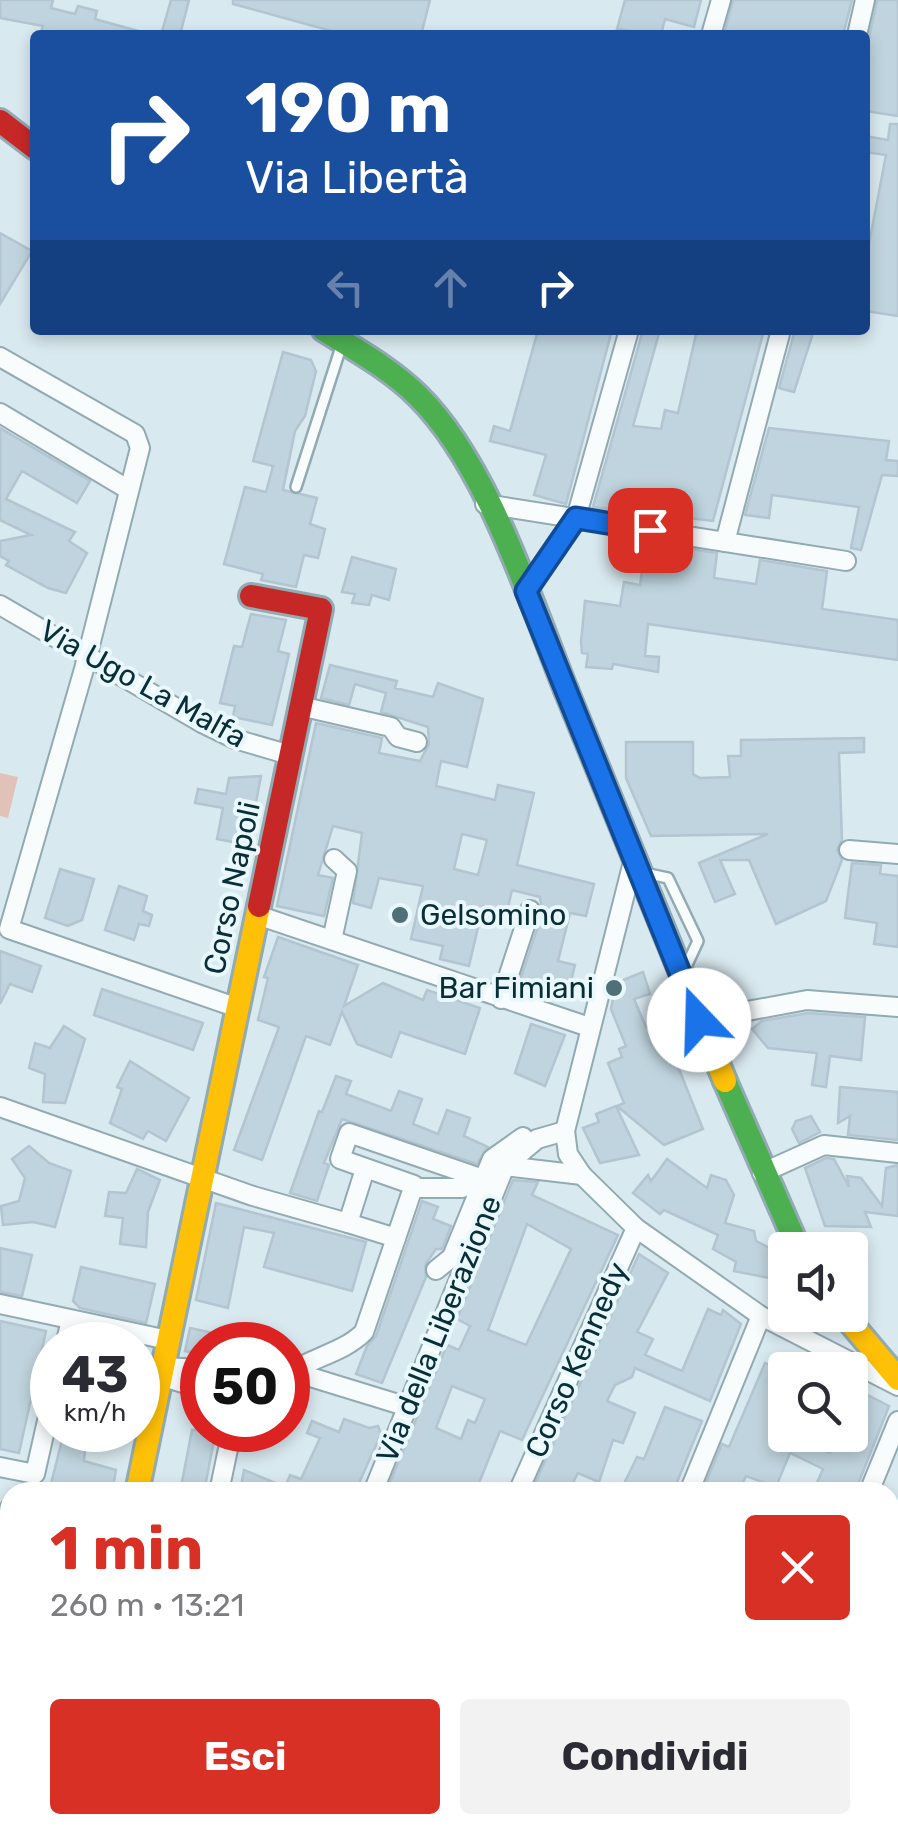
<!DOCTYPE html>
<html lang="it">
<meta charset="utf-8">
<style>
:root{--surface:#fff;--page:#f2f2f3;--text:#2b2b33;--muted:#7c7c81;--accent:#d93025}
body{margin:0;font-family:Rubik,sans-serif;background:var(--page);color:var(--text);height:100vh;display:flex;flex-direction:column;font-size:38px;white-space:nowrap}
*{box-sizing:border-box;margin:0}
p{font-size:32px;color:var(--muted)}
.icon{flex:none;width:55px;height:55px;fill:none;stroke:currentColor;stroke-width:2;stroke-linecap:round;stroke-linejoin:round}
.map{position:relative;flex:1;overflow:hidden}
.details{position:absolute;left:0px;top:1482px;width:900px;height:352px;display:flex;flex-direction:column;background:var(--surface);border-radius:30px 30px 0 0;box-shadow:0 5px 15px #0003}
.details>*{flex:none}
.hud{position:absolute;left:30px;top:30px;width:840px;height:305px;border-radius:10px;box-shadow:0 5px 15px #0003;background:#1a4fa0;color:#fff;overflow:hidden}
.tools{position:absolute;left:768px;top:1232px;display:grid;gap:20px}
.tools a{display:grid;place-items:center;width:100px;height:100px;border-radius:10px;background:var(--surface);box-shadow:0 5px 15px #0003;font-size:50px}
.speed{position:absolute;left:30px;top:1322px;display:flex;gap:20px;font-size:50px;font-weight:700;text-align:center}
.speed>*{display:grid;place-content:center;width:130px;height:130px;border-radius:50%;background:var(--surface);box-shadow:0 5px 15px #0003;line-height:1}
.speed small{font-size:25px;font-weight:400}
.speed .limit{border:15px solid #d22;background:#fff;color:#111}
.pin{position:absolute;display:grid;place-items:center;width:85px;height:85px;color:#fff;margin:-42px;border-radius:20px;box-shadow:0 5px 15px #0006}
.me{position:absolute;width:110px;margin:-55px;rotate:339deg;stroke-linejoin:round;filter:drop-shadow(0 0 8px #0008)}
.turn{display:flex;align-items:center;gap:35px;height:210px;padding:0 50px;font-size:45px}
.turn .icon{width:130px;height:130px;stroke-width:2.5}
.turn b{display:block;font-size:70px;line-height:85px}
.lanes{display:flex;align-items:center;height:95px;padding:0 50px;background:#0003;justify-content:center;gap:50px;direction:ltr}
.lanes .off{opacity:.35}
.round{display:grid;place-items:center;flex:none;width:105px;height:105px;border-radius:10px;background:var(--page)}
.summary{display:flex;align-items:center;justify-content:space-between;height:170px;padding:0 50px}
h1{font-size:60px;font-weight:700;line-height:75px;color:var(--accent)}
.cta{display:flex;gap:20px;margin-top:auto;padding:20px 50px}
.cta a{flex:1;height:115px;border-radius:10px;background:var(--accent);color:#fff;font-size:40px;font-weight:700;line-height:115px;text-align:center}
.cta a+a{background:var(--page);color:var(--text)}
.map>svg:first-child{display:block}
.green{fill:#e1c2b8}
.building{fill:#bfd4de;stroke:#b2c5d0;stroke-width:2.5;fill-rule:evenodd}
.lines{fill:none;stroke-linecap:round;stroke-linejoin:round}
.lane-casing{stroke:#92aab1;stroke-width:14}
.street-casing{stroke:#92aab1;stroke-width:22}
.fast-casing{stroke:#92aab1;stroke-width:28}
.slow-casing{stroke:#92aab1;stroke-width:28}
.jam-casing{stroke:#92aab1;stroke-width:28}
.lane{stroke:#f9fcfd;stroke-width:9}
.street{stroke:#f9fcfd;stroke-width:18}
.fast{stroke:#4caf50;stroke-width:22}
.slow{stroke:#ffc107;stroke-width:22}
.jam{stroke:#c62828;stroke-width:22}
.route-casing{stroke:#114b97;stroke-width:25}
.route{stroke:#1a73e8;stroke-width:18}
.poi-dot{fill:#516f78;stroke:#e8f8fd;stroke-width:4}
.labels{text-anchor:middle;stroke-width:8;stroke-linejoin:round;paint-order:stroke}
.street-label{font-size:30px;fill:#092e38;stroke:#e8f8fd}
.poi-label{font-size:30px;fill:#092e38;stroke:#e8f8fd;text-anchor:start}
</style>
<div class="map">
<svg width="898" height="1833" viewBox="0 0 898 1833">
<rect width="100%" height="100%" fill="#d8e9ef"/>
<!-- green -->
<path class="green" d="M0,773L18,777L8,818L0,816Z"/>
<!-- building -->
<g class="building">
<path d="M0,0H53L51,8L75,14L78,6L97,11L95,19L138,31L137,35H40L43,26L0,18Z"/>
<path d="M171,0H189L180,35H161Z"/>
<path d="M233,0H430L421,35H346L233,4Z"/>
<path d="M625,0H701L694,27L665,19L661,35L617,29Z"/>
<path d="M733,0H852L843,35H724Z"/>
<path d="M877,0H898V116L865,111V57Z"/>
<path d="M890,124H898V316L865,311V265L886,155L865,152V136L888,140Z"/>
<path d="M0,233L32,251L0,304Z"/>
<path d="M538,330H612L566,504L534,495L546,455L490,441L494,426L510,431Z"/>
<path d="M643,330H660L633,426L661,429L665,410L678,413L697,330H764L713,521L593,507Z"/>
<path d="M795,330H814L794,392L779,388Z"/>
<path d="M283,352L311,360L316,371L305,416L295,431L283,490L317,498L310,524L325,529L318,558L304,555L296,587L261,580L263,574L224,564L245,487L266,492L273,466L253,461Z"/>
<path d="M0,428L90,481L77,503L22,471L6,499L75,532L69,541L87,553L66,593L48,588L6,565L9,561L0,556V541L31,535L0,520Z"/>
<path d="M769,428L889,441L886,460L898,461V476L882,475L861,550L851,548L859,507L772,495L769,518L745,515Z"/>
<path d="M646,542L717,553L714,578L756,584L760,560L827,571L822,609L898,620V660L648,624L645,656L659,657L658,672L613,664L612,669L586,667L588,654L582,653L581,642L585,601L620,606L624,582L640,585Z"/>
<path d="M352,557L396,569L389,600L372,595L369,605L352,603L355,594L342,592Z"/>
<path d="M251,614L286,620L278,651L289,654L272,725L233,717L235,706L220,703L234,646L242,647Z"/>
<path d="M330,665L397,681L395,688L433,697L438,683L483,699L467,767L441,761L436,786L495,800L498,785L534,793L517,865L594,884L586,916L570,913L558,961L575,965L567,997L518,986L542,914L540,897L512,890L507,912L483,906L469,966L440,959L443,946L411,939L423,886L379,878L371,908L353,903L362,833L333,826L318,875L333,878L324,916L277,906L316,723L382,738L379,753L420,761L429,744L428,727L381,712L386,693L355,684L349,705L321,698ZM462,834L487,840L478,875L454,869Z"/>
<path d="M864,738V752L839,753L842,840L837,850L842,860L826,901L776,924L749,860H720L735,894L715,902L699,863L768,834L651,836L626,778V742H693V774L700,778L730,777L728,756H741V740Z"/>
<path d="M261,776L248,845L217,839L223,808L195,803L198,789L226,794L229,778Z"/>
<path d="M852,863L881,865L880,874L898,876V947L874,944L877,923L845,918Z"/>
<path d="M60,869L94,879L82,920L68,926L45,918Z"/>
<path d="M119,886L147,896L143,911L152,915L149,926L139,924L134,940L105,930Z"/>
<path d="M278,937L358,965L344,1006L383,983L423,1000L427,990L480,1008L465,1054L400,1032L391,1057L357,1044L342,1012L330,1045L306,1036L262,1160L234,1150L279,1027L258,1020L268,978L264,977Z"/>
<path d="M0,951L41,966L32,992L10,984L0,1004Z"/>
<path d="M643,972L650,994L634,999L646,1027L652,1025L665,1057L673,1054L703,1129L664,1145L617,1106L624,1103L608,1063L622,1057L619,1049L626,1046L611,1009L616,983Z"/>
<path d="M102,989L203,1023L193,1050L94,1015Z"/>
<path d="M808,1013L865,1017L861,1060L830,1056L826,1087L812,1085L817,1053L768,1048L752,1029L762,1021Z"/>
<path d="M531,1024L565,1035L545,1086L515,1073Z"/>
<path d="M64,1026L85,1039L65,1103L43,1102L45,1074L29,1068L35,1043L50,1048Z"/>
<path d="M130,1061L189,1098L166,1141L148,1131L143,1139L110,1123L122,1089L117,1087Z"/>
<path d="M336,1076L351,1081L346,1094L391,1111L399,1091L422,1099L413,1124L438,1134L447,1110L470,1118L464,1136L488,1147L477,1164L342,1119L324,1163L329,1165L317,1201L290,1193L319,1111L322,1112Z"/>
<path d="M840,1087L898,1092V1140L848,1135L850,1116L838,1123Z"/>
<path d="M616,1106L639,1155L600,1163L583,1128L599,1122L596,1114Z"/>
<path d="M811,1116L820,1132L799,1143L792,1129L796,1121Z"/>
<path d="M29,1146L49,1163L71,1171L55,1227L33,1222L3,1225L1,1206L19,1201L25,1178L12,1159Z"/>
<path d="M826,1158L834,1159L849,1187L847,1176L861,1178L882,1206L886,1168L898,1165V1216L865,1212L871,1227L825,1226L805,1168Z"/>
<path d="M667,1159L707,1188L711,1175L726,1180L734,1195L725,1223L754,1231L756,1241L781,1254L776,1273L771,1272L769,1278L734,1271L736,1262L713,1249L718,1235L664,1210L660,1214L633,1193L648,1175L651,1181Z"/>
<path d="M137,1169L160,1180L148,1212L146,1247L120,1244L123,1218L105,1216L109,1192L126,1193Z"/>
<path d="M513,1180L538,1182L532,1195L618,1235L522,1440L500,1431L477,1488L473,1486L470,1492H436L414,1483L410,1492H386L447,1345L459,1350L470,1326L457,1319ZM527,1224L571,1249L526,1345L488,1330ZM452,1386L485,1399L475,1423L468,1420L461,1439L436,1428Z"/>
<path d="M422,1201L438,1207L433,1219L451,1226L442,1249H436L425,1265L426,1277L382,1383L356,1374L367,1346L376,1336Z"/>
<path d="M216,1203L366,1242L352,1291L264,1267L274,1233L244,1227L228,1308L196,1300Z"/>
<path d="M0,1248L32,1255L22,1296L0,1292Z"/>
<path d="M639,1254L668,1273L637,1332L653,1339L645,1355L682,1371L708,1309L721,1315L723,1310L741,1324L710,1401L635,1368L632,1377L615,1385L607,1401L635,1413L623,1443L613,1440L599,1482L578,1473L568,1492H531Z"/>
<path d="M81,1267L155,1284L146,1323L80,1308L73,1301Z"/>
<path d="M0,1321L46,1331L19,1453L0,1449Z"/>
<path d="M190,1328L241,1339L240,1345H202V1355L185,1351Z"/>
<path d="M765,1363L785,1371V1435H797L796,1439L830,1453L838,1435H850V1386L889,1406L855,1492H813L823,1469L790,1453L776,1487L746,1476L739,1492H702L722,1444L729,1447Z"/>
<path d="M665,1407L702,1421L673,1492H620L637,1457L644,1459Z"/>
<path d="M344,1419L369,1428L378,1426L381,1434L355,1492H256L241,1486L244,1470L285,1487L290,1475L301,1479L320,1438L307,1433L312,1421L339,1432Z"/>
<path d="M192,1430H216L204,1492H180Z"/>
<path d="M63,1436L86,1440L84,1461L116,1470L112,1492L93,1488V1492H49Z"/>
</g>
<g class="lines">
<defs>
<g id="lane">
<path d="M296,487L341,347"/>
<path d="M649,874L668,878L698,941L685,969"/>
</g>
<g id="street">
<path d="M711,35L721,0"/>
<path d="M857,35L865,0"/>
<path d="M0,357L135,434L140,448L84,669L9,929L238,1008"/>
<path d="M0,413L129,490"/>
<path d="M485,504L846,561"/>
<path d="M725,542L781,330"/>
<path d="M526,591L576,518L629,330"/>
<path d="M0,605L202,723L235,739L290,755"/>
<path d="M300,706L391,727L398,737L417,742"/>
<path d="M849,850L898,854"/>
<path d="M633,862L565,1131L568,1154L582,1175L636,1228L761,1316L898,1386"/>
<path d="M257,915L589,1027"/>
<path d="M332,940L347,871L334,859"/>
<path d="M501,999L530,910"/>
<path d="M699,1020L807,1000L898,1007"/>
<path d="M0,1107L253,1196L348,1223"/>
<path d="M505,1166L582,1175"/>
<path d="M365,1169L348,1223L396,1238L414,1185L340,1159L349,1133L483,1179"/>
<path d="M762,1173L824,1145L898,1153"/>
<path d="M413,1188H462L483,1179"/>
<path d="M436,1270L452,1257L492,1159L523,1137"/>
<path d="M0,1304L168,1340"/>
<path d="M65,1345L71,1320"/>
<path d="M162,1367L202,1369"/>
<path d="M288,1374C312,1357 343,1353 364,1332L396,1238"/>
<path d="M160,1376L202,1389"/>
<path d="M288,1377L307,1376L408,1407"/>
<path d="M0,1467L35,1474L52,1399"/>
<path d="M219,1492L232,1430"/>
<path d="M373,1492L505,1166L537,1139L565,1131"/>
<path d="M518,1492L636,1228"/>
<path d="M689,1492L761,1316"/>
<path d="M869,1492L898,1421"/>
<path d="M0,1557L10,1508"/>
<path d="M890,1677L898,1656"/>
<path d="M649,1825L662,1833"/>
<path d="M65,1833L67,1825"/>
<path d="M176,1833L179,1825"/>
<path d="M277,1833L281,1825"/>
<path d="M362,1833L366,1825"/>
<path d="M550,1833L553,1825"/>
<path d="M733,1833L736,1825"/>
<path d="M831,1833L834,1825"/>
</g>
<g id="fast">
<path d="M324,330C356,350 391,369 418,396C487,464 530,600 566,690"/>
<path d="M725,1081L799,1250"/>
</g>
<g id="slow">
<path d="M566,690L725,1081"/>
<path d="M844,1315L898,1379"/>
<path d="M137,1492L259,906"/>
</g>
<g id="jam">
<path d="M0,121L35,148"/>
<path d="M251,596L321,609L259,906"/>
</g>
</defs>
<!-- lane casing -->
<use href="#lane" class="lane-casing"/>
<!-- street casing -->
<use href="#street" class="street-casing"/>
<!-- fast casing -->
<use href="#fast" class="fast-casing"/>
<!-- slow casing -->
<use href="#slow" class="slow-casing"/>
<!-- jam casing -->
<use href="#jam" class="jam-casing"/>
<!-- lane -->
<use href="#lane" class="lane"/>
<!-- street -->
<use href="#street" class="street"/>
<!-- fast -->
<use href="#fast" class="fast"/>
<!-- slow -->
<use href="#slow" class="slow"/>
<!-- jam -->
<use href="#jam" class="jam"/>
</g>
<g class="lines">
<defs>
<path id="route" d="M650,530L576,518L526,591L699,1020"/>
</defs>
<!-- route casing -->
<use href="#route" class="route-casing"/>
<!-- route -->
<use href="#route" class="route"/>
</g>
<!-- markers -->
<g class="poi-dot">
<circle cx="400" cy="915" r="10"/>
<circle cx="614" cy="988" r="10"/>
</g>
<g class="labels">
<!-- street labels -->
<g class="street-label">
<text transform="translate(143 684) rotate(29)" y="10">Via Ugo La Malfa</text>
<text transform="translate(232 888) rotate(-78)" y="10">Corso Napoli</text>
<text transform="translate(439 1329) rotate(-68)" y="10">Via della Liberazione</text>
<text transform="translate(577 1360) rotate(-66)" y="10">Corso Kennedy</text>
</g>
<!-- poi labels -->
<g class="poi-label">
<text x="420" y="925">Gelsomino</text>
<text x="594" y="998" text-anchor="end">Bar Fimiani</text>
</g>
</g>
</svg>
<div class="tools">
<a><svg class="icon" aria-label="sound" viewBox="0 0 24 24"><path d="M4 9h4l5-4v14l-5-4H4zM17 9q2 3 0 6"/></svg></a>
<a><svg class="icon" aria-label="search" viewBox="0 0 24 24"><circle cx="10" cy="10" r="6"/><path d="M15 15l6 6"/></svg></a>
</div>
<div class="speed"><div>43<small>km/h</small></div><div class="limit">50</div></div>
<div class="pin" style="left:650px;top:530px;background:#d93025"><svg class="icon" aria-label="arrive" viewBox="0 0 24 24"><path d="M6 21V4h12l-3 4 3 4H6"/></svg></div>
<svg class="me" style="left:699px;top:1020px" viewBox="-20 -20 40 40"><circle r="19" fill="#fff"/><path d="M0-13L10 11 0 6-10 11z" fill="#1a73e8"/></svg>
<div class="hud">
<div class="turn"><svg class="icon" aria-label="right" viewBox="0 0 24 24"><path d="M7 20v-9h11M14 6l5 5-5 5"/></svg><div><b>190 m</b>Via Libertà</div></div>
<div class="lanes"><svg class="icon off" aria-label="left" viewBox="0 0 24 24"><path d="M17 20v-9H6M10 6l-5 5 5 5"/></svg><svg class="icon off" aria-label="ahead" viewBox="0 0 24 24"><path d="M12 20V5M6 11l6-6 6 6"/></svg><svg class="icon" aria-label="right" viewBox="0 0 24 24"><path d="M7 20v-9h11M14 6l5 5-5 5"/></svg></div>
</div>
<section class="details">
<div class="summary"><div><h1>1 min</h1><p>260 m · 13:21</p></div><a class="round" style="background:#d93025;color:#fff"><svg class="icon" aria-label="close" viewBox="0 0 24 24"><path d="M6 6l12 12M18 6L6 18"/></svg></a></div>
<div class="cta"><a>Esci</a><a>Condividi</a></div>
</section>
</div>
